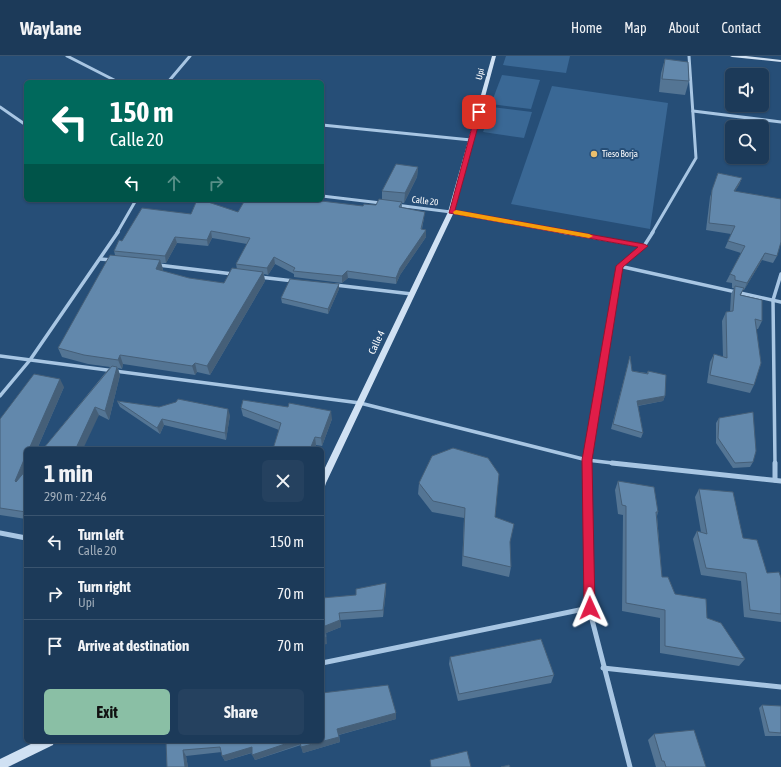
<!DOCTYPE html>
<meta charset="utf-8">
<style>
:root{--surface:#1c3a59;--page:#25415f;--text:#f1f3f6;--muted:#a0adba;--line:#3a546f;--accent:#8abfa5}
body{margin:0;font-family:"Asap Condensed",sans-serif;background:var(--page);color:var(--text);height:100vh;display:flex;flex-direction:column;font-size:15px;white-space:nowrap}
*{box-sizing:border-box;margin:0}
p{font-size:13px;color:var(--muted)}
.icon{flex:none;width:22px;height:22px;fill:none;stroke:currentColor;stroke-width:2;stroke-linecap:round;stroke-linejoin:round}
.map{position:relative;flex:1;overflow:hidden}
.sheet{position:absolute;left:24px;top:391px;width:300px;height:296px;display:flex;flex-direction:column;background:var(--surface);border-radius:6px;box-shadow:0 1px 3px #0004,0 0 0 1px var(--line)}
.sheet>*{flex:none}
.hud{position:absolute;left:24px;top:24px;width:300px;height:122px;border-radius:6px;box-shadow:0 1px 3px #0004,0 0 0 1px var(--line);background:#00695c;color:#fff;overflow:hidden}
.tools{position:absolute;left:725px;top:12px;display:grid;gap:8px}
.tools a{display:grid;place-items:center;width:44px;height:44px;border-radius:6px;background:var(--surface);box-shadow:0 1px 3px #0004,0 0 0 1px var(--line);font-size:20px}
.pin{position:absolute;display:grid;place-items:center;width:34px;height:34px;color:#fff;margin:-17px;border-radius:8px;box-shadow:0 2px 6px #0006}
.me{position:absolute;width:44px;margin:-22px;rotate:359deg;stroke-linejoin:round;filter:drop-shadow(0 0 3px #0008)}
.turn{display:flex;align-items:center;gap:14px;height:84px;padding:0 20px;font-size:18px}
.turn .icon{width:52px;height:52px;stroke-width:2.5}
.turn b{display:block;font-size:28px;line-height:34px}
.lanes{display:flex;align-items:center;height:38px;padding:0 20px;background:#0003;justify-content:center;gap:20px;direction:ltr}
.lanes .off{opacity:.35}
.round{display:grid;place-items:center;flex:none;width:42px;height:42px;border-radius:6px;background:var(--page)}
.headline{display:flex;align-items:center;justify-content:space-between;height:68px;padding:0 20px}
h1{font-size:24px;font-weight:700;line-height:30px}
.cta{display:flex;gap:8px;margin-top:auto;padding:8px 20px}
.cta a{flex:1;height:46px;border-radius:6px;background:var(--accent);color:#111;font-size:16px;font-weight:700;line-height:46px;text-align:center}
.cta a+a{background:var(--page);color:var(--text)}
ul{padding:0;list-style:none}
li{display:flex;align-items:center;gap:12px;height:52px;padding:0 20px;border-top:1px solid var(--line)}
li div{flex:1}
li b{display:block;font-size:15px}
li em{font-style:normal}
header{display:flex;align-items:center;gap:24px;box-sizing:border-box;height:56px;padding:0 20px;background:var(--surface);border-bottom:1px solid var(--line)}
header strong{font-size:19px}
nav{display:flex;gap:22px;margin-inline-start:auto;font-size:14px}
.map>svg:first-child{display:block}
.green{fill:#3a6895}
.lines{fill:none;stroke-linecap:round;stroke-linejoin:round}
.street-far2{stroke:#a8c6e3;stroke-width:3}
.street-far1{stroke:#a8c6e3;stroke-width:3.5}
.street{stroke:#a8c6e3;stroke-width:5}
.secondary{fill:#d0e1f3;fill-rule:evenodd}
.wall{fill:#547594;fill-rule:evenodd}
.shaded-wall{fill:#455f78}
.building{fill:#6288ac;stroke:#455f78}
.route{fill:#e11d48;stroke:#92132f}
.slow{fill:#f59e0b}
.poi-dot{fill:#ebbf6d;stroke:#264e77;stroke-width:1.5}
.labels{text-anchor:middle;stroke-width:4;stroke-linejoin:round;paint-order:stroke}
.far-street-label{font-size:9px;fill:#fff;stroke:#264e77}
.far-poi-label{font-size:9px;fill:#fff;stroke:#264e77;text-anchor:start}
.street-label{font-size:10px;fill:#fff;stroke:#264e77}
</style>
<header>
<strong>Waylane</strong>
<nav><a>Home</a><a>Map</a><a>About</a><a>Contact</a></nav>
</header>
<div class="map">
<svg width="781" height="711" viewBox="0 0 781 711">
<rect width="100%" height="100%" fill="#264e77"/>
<!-- green -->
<g class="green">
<path d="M506,0H570L566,17L503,9Z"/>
<path d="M502,19L540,24L531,53L491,48Z"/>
<path d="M552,30L668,47L650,173L511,148Z"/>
<path d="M492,51L532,56L524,82L483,76Z"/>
</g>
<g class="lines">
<!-- street-far2 -->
<g class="street-far2">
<path d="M67,0L118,26"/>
<path d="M168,26L190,0"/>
<path d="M0,51L26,69"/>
<path d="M693,55L781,66"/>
<path d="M322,69L471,84"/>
<path d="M322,140L381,147"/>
<path d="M396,149L451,156L567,177"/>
<path d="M117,177L136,144"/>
<path d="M652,177L696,102L689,0"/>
</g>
<!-- street-far1 -->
<g class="street-far1">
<path d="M562,176L644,190"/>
<path d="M100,203L112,204"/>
<path d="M158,209L233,218"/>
<path d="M619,210L781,246"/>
<path d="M259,221L294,225"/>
<path d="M335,229L412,238"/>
<path d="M0,300L360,347L587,404L621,408"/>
<path d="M0,340L30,304L118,176"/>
<path d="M587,408L619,210L644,190L653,176"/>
<path d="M775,408L773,244L781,218"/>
</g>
<!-- street -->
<g class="street">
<path d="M587,407L589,552L630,711"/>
<path d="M612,407L781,425"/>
<path d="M775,407V424"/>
<path d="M0,477L26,482"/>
<path d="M322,607L589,552"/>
<path d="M603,612L781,631"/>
</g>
<!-- secondary -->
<g class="secondary">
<path d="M492,0H496L454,156L326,427L325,430L322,431V418L448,156Z"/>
<path d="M730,0H746L781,4V6L732,1Z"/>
<path d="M37,685H54L53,689L8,711H0V703Z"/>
</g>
</g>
<!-- wall -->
<g class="wall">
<path d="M665,3L689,25L685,39L659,36L661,17Z"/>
<path d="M418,111L417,121L404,147H402V151L424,162L422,173L426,174V181L400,219L396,228L348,222L342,227L294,221V218L275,208L268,219L264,218L265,225L210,319L197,316L195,319L123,308L122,313L118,312L120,319L109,364L99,359L43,393L110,311L88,308L62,301L58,292L115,199L114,195L122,185L191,158L363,150L376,149L382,144V135ZM212,182L247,188L236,208L237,213L224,227L189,222L162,215L163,213L161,207H166L177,187L208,190Z"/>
<path d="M718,117L742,122L739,129L735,135L777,200L773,207L762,204L744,234H743L741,239L762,265L758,273H756L754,329L750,337L707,327L710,306L714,298L723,301L722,265L726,256H730L731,238L734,232H732V227L726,226L741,197L725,192L731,178L706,174L710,141Z"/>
<path d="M339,228V233L328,258L282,247L281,242Z"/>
<path d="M630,300L632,315L647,317L648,315L665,340L663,345L638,350L643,377L641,382L611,373Z"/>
<path d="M64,331L37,393H26V463L0,459V363Z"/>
<path d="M117,345L159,351L230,359L226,384L164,369L160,378L120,351Z"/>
<path d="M241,352L332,363L322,390L316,389L314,393H273L279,374L243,360Z"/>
<path d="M719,362L753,406L750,411L733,412L716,387V367Z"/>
<path d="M618,425L658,456L657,460L662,521L675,538L707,562L745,603L739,610L660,597V562L622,555L623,459L618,458L615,434Z"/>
<path d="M419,427L495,461L511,511L509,521L462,510L464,462L432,456L418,438Z"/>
<path d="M699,433L743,482L767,517L781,522V566L744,561L741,525L701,519L693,483L697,475L701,476L695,441Z"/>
<path d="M386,527V534L383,561L340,564L341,571L326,577L327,588L322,542L356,539Z"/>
<path d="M450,601L554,619L551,627L458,645L449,608Z"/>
<path d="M322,637L396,657V663L339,679L340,686L303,697L301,689L255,704L252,697L225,705L222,700V696L186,700L188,711H167L166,685H322Z"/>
<path d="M762,649L781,650V680H765L759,652Z"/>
<path d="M654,678L706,711H656L648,684Z"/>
</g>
<!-- shaded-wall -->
<g class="shaded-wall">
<path d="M418,111L417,121L404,147L405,137Z"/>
<path d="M742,122L739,129L731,142L734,135Z"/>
<path d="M426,174V181L400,219L396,228V222L400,212Z"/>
<path d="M211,175L212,182L208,190L207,184Z"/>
<path d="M175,181L177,187L166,207L165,200Z"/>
<path d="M765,197L762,204L744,234L747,227Z"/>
<path d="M274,201L275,208L268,219L267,212Z"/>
<path d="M160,204L163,213L158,222L156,213Z"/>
<path d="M347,215L348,222L342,227V220Z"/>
<path d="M263,216L265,225L210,319L207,310Z"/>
<path d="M339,228V233L328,258V253Z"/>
<path d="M120,299L123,308L122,313L118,304Z"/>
<path d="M195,307L197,316L195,319L192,310Z"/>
<path d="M117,311L120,319L109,364L105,355Z"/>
<path d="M60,323L64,331L37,393H29Z"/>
<path d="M665,340L663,345L636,350L637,345Z"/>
<path d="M95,351L99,359L83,393L77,390Z"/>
<path d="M228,353L230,359L226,384L225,377Z"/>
<path d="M331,355L332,363L322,390L321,382Z"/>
<path d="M162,363L164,369L160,378L157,372Z"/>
<path d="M315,381L316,389L314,393H310Z"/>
<path d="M26,399V419L20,433L15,425Z"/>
<path d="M386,527V534L383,561V554Z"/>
<path d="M340,564L341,571L326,577L327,588L322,589V582L325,570Z"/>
<path d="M396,657V663L338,679L337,673Z"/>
<path d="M339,681L340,686L303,697L301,691Z"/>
<path d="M294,685H300L301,688L255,704L252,699Z"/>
<path d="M252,691L254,696L225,705L222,700Z"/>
<path d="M183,694L186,700L188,711H185Z"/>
</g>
<!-- building -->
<g class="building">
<path d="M665,3L688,6L689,25L662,23Z"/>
<path d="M396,108L418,111L405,137L382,135Z"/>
<path d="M718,117L742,122L734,135L781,143V186L777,200L765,197L747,227L735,224V220L730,218L745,190L728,185L735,170L709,167L712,134Z"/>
<path d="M379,143L402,146L399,151L425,156L421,173L426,174L400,212L396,222L347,215L342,220L293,215L295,212L274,201L267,212L236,208L250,182L211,175L207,184L175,181L165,200L114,195L119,184L122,185L142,152L191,158L197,144H202L238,156L245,144H313L363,150L364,148L376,149Z"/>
<path d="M110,199L160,204L156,213L189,222L224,227L232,212L263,216L207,310L195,307L192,310L120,299L118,304L84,299L58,292Z"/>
<path d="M290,223L339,228L328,253L281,242Z"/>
<path d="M735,230L744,232L740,239L762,244V265L755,263L761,307L754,329L710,319L714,298L727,302L726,256L733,255Z"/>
<path d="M630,300L632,315L648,318V315L666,319L665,340L637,345L643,377L613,368Z"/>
<path d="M112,310L117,311L105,355L95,351L77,390L92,393H43Z"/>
<path d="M34,318L60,323L29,393H26V399L15,425L16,426L26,414V456L0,452V363Z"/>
<path d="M178,343L228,353L225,377L162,363L157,372L117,345L159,351L176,346Z"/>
<path d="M243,344L288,351L289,347L331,355L321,382L315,381L310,393H273L281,367L241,352Z"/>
<path d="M753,356L756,395L753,406L735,407L718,382L719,362Z"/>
<path d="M453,392L488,402L499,418L495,461L514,468L510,486L511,511L463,500L465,452L433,445L419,427L432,400Z"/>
<path d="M618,425L654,431L658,456H656L662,521H668L675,538L706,543L707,562L721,567L745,603L665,590V554L626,547V450L622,449Z"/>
<path d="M699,433L733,436L743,482L757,484L767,517L779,516L781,522V558L750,554L746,517L706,512L697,475L707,478Z"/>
<path d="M386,527L383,554L339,557L340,564L325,570L326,581L322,582V542L356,539V533Z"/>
<path d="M541,583L554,619L459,638L450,601Z"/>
<path d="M388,629L396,657L337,673L339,681L301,691L300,685H322V637Z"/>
<path d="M762,649L781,650V677L769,676Z"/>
<path d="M694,674L706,711H666L664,705H662L654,678Z"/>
<path d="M166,685H294L252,699V691L222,700L220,691L183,694L185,711H167Z"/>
<path d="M467,695L471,711H431L430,704Z"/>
<path d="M509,709L510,711H501Z"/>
</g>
<!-- route -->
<path class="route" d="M479,54L482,56L455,154L644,188L648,190L623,211L592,404L595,552L593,556L590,558L586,556L584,552L582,404L616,210L638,191L449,157L476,56Z"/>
<!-- slow -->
<path class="slow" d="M456,154L589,178L593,180L589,182L454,158L453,156Z"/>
<!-- markers -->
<circle class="poi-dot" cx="594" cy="98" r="4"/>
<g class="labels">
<!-- far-street labels -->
<g class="far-street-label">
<text transform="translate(480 18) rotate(-75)" y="3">Upi</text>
<text transform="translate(425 145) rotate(7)" y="3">Calle 20</text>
</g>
<!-- far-poi labels -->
<g class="far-poi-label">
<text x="602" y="101">Tieso Borja</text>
</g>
<!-- street labels -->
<g class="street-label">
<text transform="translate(376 286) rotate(-65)" y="4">Calle 4</text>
</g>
</g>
</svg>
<div class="tools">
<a><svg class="icon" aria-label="sound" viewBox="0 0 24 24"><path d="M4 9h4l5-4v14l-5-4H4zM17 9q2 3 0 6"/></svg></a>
<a><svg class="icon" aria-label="search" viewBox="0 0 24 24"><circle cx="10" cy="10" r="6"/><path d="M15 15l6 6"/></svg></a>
</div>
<div class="pin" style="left:479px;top:56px;background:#d93025"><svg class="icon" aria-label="arrive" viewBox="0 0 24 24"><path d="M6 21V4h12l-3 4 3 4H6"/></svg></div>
<svg class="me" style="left:590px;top:552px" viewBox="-20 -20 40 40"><path d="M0-17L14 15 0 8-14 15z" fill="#e11d48" stroke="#fff" stroke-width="4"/></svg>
<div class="hud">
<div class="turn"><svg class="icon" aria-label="left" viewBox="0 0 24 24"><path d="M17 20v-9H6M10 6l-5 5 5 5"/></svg><div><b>150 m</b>Calle 20</div></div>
<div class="lanes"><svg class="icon" aria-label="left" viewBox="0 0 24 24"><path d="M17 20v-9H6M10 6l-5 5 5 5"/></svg><svg class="icon off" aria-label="ahead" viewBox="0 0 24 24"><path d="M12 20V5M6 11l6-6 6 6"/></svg><svg class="icon off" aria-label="right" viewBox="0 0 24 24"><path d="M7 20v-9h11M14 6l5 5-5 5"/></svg></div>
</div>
<section class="sheet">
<div class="headline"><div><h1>1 min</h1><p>290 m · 22:46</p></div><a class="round"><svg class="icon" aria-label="close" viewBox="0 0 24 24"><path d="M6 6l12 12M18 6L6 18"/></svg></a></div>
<ul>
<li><svg class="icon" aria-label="left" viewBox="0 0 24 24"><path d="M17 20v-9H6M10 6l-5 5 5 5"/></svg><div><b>Turn left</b><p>Calle 20</p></div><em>150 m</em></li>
<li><svg class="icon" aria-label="right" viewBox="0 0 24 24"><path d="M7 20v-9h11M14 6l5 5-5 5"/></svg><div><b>Turn right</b><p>Upi</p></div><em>70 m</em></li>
<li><svg class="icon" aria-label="arrive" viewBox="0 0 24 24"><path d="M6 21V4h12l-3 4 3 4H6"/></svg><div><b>Arrive at destination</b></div><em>70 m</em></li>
</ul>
<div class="cta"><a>Exit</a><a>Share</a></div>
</section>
</div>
